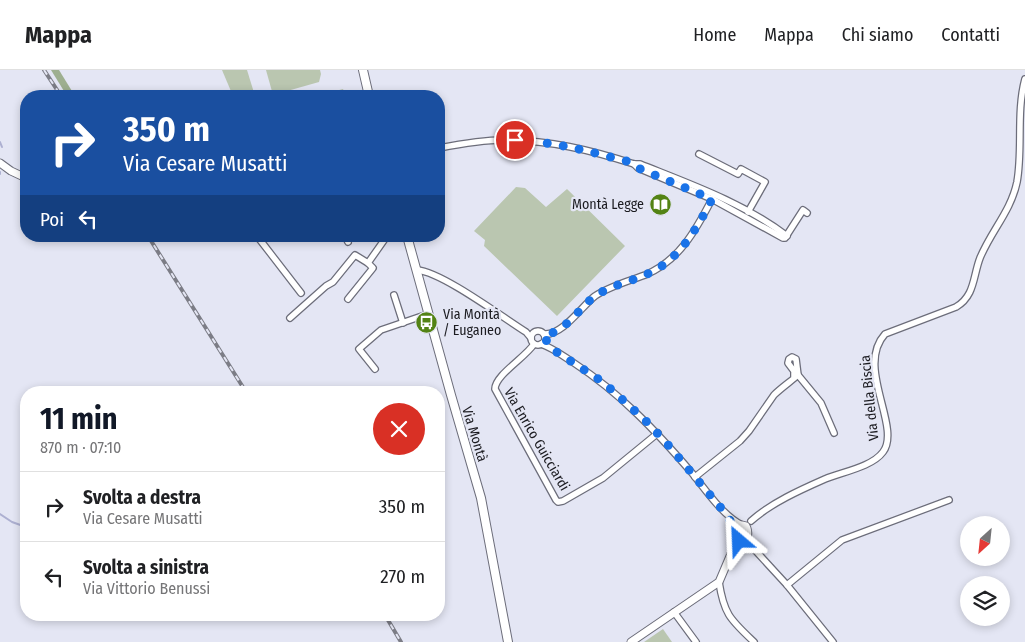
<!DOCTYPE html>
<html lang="it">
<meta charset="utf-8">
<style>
:root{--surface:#fff;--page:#f2f2f2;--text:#202124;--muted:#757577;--line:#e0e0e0;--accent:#111827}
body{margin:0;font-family:"Fira Sans Condensed",sans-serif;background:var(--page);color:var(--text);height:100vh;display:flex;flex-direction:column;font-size:19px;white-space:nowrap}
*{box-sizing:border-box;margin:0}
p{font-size:16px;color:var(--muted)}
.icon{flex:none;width:28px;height:28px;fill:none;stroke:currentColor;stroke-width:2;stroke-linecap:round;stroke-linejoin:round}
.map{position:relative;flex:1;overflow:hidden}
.panel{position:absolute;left:20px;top:316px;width:425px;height:235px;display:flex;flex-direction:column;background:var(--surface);border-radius:20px;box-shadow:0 2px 8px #0003}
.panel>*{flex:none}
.top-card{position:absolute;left:20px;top:20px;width:425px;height:152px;border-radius:20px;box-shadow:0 2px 8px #0003;background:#1a4fa0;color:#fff;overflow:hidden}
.needle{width:32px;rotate:207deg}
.controls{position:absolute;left:960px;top:446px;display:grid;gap:10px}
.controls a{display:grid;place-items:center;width:50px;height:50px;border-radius:50%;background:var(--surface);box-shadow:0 2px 8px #0003;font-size:25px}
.pin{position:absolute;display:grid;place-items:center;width:42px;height:42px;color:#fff;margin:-21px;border:2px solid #fff;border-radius:50%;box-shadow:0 1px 5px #0007}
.me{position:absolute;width:55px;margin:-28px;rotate:334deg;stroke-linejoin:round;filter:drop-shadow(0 0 4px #0008)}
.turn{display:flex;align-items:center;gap:18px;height:105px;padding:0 20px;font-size:22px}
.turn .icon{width:65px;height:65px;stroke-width:2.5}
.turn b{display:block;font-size:35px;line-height:42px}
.then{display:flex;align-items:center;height:48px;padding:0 20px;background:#0003;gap:10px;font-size:19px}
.round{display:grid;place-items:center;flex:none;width:52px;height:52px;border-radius:26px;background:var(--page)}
.summary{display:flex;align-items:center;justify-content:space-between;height:85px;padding:0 20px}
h1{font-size:30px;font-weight:700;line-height:38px;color:var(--accent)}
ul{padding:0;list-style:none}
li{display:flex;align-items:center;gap:15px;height:70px;padding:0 20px;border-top:1px solid var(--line)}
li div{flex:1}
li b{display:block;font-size:19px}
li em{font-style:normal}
header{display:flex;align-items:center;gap:30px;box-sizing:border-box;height:70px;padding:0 25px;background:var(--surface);border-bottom:1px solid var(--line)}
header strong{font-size:24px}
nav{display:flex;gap:28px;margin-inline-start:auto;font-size:18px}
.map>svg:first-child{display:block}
.green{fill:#bac6b0}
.forest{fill:#9eaf90}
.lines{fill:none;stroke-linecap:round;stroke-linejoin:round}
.stream{stroke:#adb0d1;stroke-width:2}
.minor-casing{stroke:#6c6d7a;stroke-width:8}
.tertiary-casing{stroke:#6c6d7a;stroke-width:9}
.secondary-casing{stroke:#6c6d7a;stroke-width:10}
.minor{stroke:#fff;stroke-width:5.5}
.tertiary{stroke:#fff;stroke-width:7}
.secondary{stroke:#fff;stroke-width:8}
.rail-casing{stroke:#7c7d86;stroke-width:4}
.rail{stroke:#e4e6f4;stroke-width:2;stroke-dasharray:5.5;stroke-linecap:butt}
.route{stroke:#1a73e8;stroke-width:9;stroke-dasharray:0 16.2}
.labels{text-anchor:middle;stroke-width:4.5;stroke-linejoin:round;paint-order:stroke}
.poi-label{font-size:14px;fill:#1b1b20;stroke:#e4e6f4;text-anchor:end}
.street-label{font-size:14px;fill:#1b1b20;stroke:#e4e6f4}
</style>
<header>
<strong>Mappa</strong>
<nav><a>Home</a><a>Mappa</a><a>Chi siamo</a><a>Contatti</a></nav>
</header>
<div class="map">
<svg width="1025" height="572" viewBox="0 0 1025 572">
<rect width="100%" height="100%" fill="#e4e6f4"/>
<!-- green -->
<g class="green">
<path d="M222,0H247L255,26H233Z"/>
<path d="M266,0H320L321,4L319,12L273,25Z"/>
<path d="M343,19L346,26H325L324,24Z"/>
<path d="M516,117L525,118L546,137L567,119L625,176L557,246L484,176L485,170L474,161Z"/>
<path d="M663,559L672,572H644Z"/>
</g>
<!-- forest -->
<path class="forest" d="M51,0H59L75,26H67Z"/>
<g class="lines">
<!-- stream -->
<g class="stream">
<path d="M0,72L2,77"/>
<path d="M0,104V102"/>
<path d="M0,444L12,452L26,457"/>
</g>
<defs>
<g id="minor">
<path d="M439,78C460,74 482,70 503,70C549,70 591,80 634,94H640C690,114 744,133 787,166"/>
<path d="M699,84L738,104L741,99L765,112L748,142"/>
<path d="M634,94L638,98L712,129L783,168H785L803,140L807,143"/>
<path d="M257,166L301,223"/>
<path d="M345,166L348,172"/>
<path d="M417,200C442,202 502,247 526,262L531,268"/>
<path d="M394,225L403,253"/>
<path d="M348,229L373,198L368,193"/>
<path d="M290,248L326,216L333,212L355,185L368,193L387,166"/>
<circle cx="538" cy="268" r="7"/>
<path d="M544,264C562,266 582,236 595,226C610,216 629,211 645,205C679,191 696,160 712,129"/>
<path d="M534,274C526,287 495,305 495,319L556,430L558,432L563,431L603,408L658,363"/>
<path d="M541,274C553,278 563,286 574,293C620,323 656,361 692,403C705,419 723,446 742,455"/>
<path d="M375,299L359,279L381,260L428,244"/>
<path d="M798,305L821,333L834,363"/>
<path d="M695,407L740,371L749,361L774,325C781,318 790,312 798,305L796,289L792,287L789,289L788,293L794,301V308"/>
<path d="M751,451C771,433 800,420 825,409C842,402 872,397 883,382C902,357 855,297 885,264L956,237C975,226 973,206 980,188C991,161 1011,141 1017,112C1023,79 1016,43 1025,9"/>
<path d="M747,466L754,479L787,515L833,572"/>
<path d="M719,512C724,545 731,550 754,572"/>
<path d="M787,515L842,470L949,430"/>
<path d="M674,542L696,572"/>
</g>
<g id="tertiary">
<path d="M0,93L11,101L26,108"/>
<path d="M742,455L746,456C749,461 748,471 744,475L741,474C738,469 739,460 742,455Z"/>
<path d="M631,572L719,512L739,465"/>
</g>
<g id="secondary">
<path d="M363,0L369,26"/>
<path d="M407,166L451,325L481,428L508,572"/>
</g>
</defs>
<!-- minor casing -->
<use href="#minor" class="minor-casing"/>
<!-- tertiary casing -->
<use href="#tertiary" class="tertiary-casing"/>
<!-- secondary casing -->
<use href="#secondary" class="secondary-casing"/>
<!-- minor -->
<use href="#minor" class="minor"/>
<!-- tertiary -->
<use href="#tertiary" class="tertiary"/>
<!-- secondary -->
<use href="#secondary" class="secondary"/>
<defs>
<g id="rail">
<path d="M44,0L61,26"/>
<path d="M148,166L246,322"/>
<path d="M385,545L401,572"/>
</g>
</defs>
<!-- rail casing -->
<use href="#rail" class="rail-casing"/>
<!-- rail -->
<use href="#rail" class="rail"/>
</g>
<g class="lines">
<!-- route -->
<path class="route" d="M515,70C548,72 578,78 610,87C620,89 631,91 638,98L712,129C696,160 679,191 645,205C629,212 610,216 595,226C581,236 562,266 544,264L547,272L552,279L603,312L645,350L669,376L721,438L737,460L739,465V471"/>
</g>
<!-- icons -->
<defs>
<symbol id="library-disc" viewBox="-11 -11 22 22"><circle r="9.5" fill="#538314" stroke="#e4e6f4"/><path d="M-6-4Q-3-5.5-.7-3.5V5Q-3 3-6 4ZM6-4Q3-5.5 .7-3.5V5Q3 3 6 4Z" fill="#fff"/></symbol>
<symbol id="bus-disc" viewBox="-11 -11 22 22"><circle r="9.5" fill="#538314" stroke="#e4e6f4"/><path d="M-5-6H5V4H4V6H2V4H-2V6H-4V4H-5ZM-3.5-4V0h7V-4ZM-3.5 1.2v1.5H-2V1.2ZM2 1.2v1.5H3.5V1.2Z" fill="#fff"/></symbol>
</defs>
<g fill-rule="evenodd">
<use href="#library-disc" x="648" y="122" width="25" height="25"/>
<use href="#bus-disc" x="414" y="240" width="25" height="25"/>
</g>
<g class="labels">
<!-- poi labels -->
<g class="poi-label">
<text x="644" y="139">Montà Legge</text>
<text x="443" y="249" text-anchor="start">Via Montà<tspan x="443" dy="16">/ Euganeo</tspan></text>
</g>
<!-- street labels -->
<g class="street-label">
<text transform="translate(869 328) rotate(-96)" y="5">Via della Biscia</text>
<text transform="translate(475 364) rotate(73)" y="5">Via Montà</text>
<text transform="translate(537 369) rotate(60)" y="5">Via Enrico Guicciardi</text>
</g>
</g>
</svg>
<div class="controls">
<a><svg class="needle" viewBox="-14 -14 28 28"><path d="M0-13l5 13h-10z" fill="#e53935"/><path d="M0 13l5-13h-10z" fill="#757577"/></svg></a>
<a><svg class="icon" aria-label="layers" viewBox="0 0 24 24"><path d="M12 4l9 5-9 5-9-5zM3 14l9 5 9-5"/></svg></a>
</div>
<div class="pin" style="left:515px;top:70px;background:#d93025"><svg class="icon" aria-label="arrive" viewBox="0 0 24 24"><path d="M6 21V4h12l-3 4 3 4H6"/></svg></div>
<svg class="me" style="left:739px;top:471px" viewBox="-20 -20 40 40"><path d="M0-17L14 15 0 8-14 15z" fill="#1a73e8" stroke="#fff" stroke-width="4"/></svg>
<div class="top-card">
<div class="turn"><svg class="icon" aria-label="right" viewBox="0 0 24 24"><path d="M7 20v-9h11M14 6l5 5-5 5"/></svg><div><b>350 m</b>Via Cesare Musatti</div></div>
<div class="then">Poi<svg class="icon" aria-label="left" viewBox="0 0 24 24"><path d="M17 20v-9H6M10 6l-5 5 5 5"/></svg></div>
</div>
<section class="panel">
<div class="summary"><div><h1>11 min</h1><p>870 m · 07:10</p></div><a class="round" style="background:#d93025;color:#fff"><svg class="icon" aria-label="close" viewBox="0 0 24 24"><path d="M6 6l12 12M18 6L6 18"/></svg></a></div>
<ul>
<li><svg class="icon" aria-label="right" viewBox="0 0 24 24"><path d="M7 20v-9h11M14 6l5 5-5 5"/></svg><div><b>Svolta a destra</b><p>Via Cesare Musatti</p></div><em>350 m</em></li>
<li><svg class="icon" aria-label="left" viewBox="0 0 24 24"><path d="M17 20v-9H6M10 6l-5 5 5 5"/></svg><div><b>Svolta a sinistra</b><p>Via Vittorio Benussi</p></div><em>270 m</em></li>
</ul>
</section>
</div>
